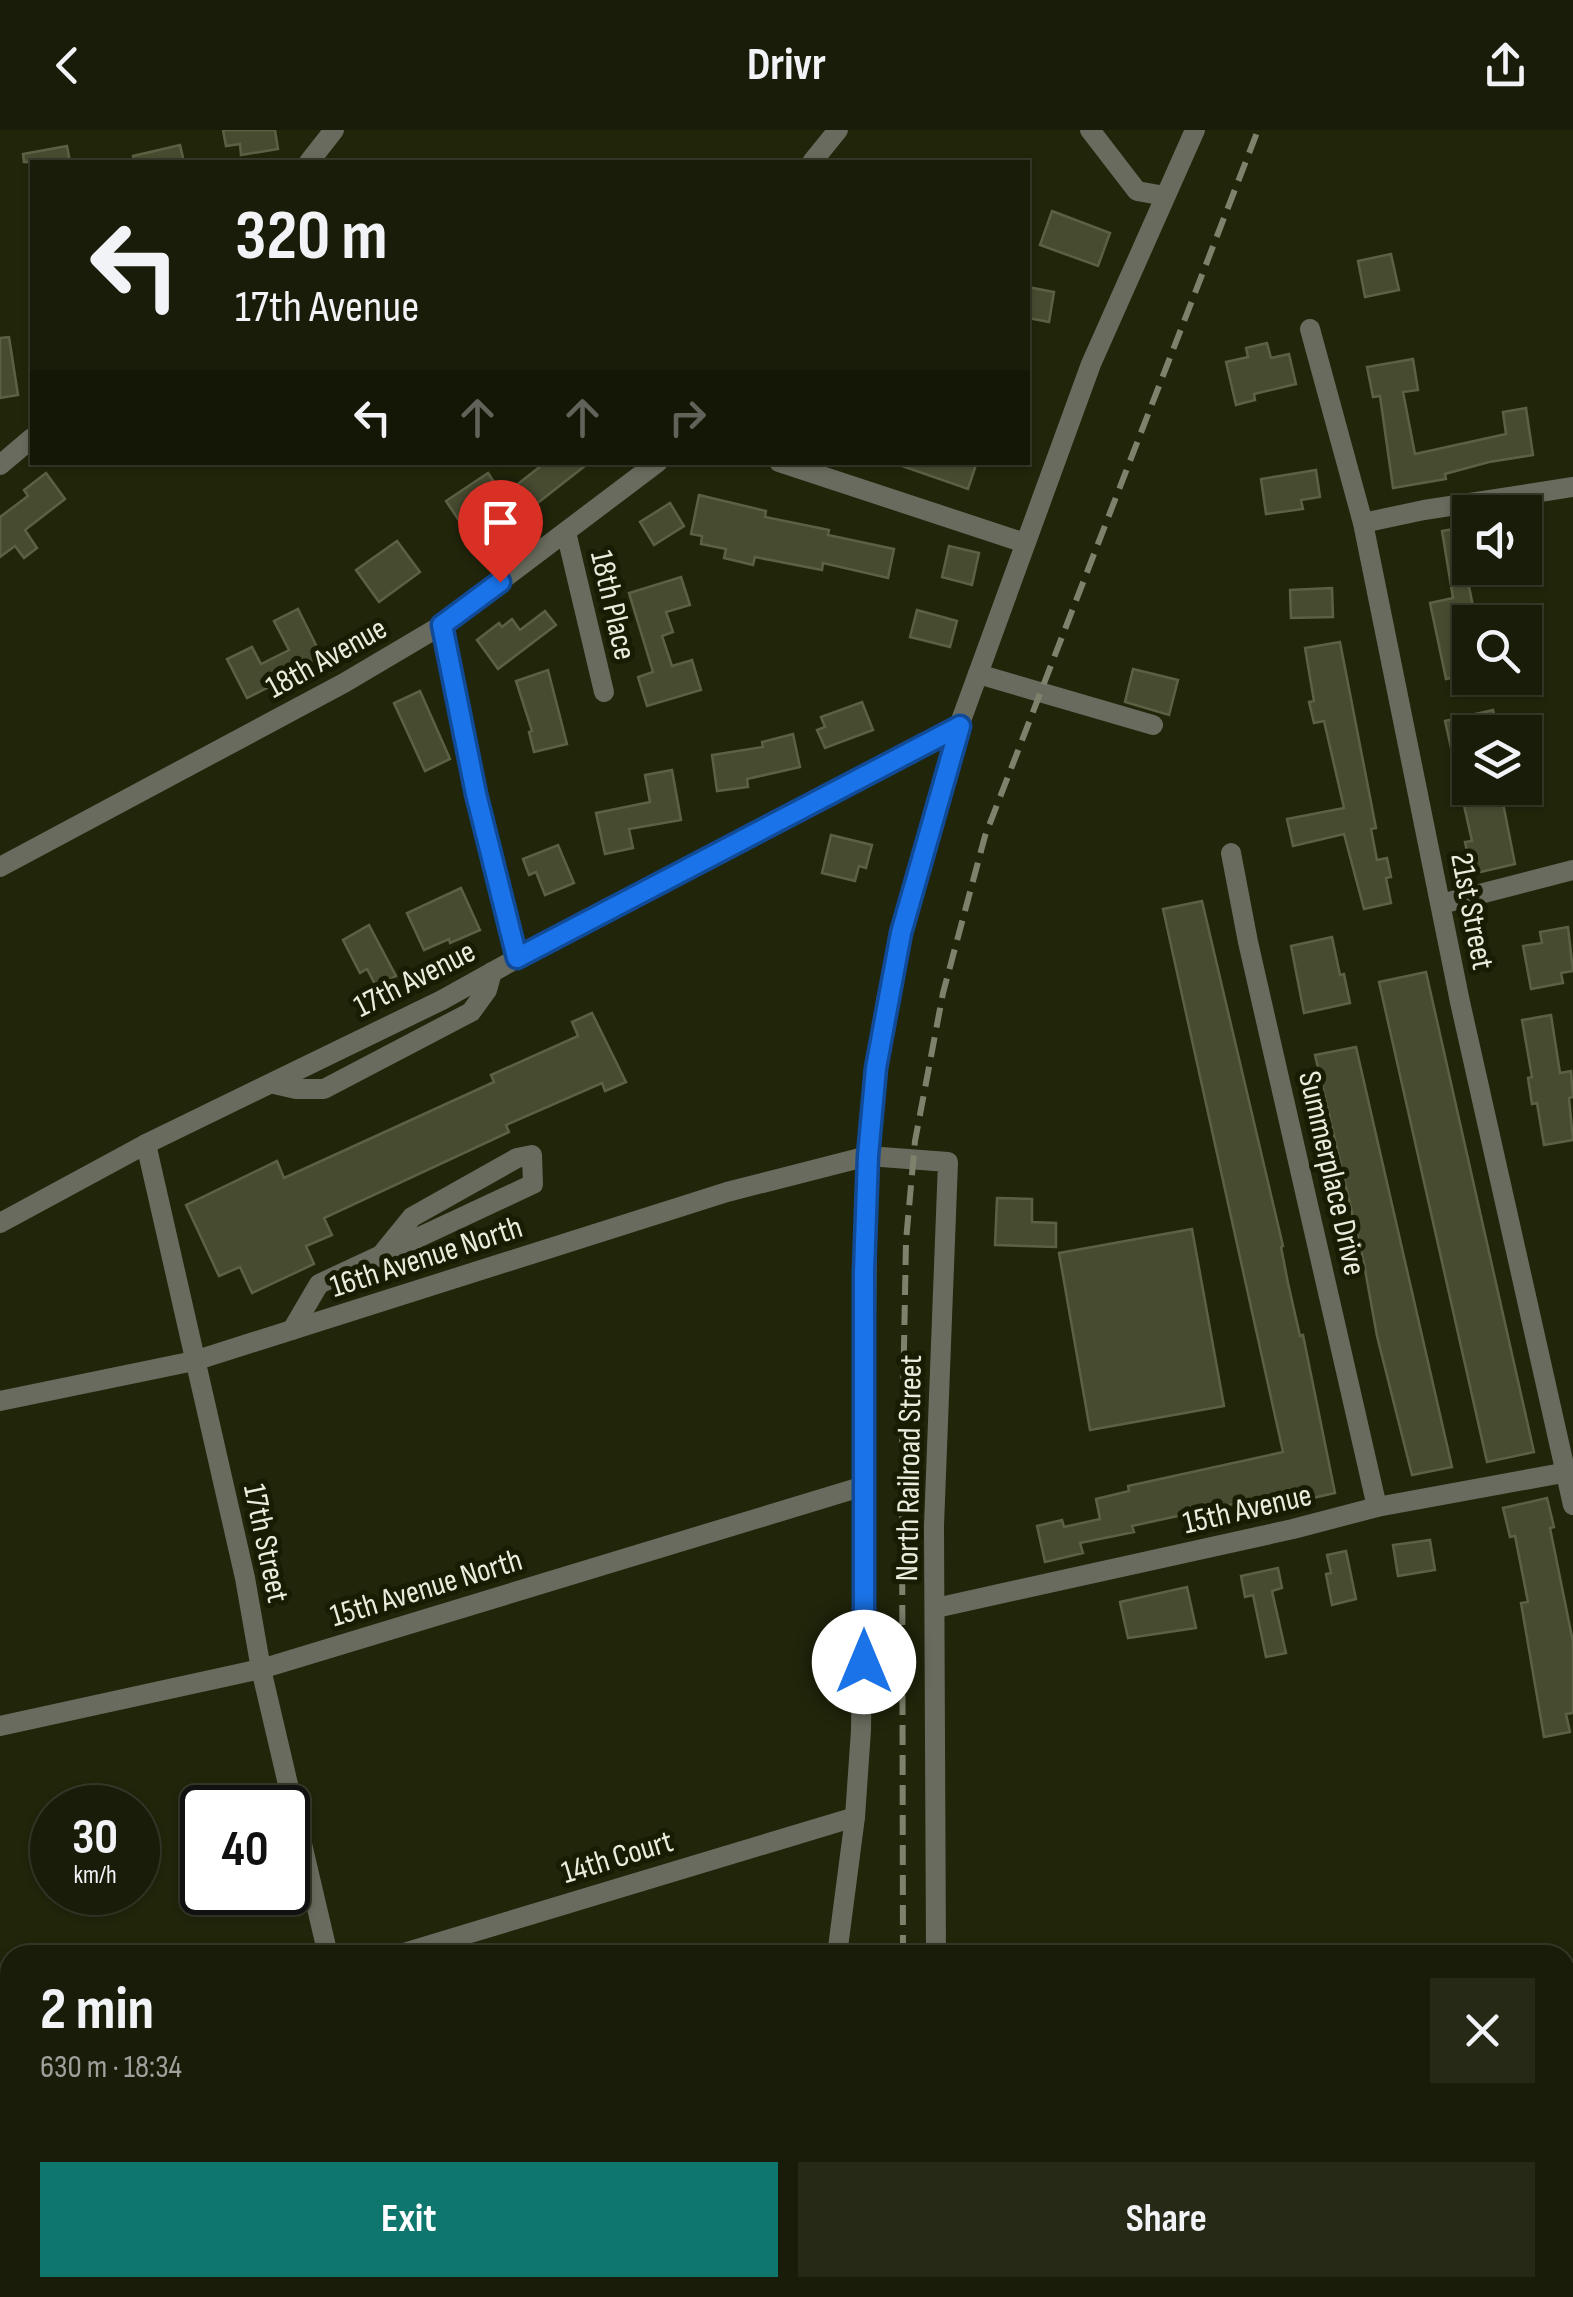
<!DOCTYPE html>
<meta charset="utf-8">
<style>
:root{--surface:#191c08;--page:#262916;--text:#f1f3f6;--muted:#9fa19c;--line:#373a29;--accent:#0f766e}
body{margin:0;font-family:"Sofia Sans Condensed",sans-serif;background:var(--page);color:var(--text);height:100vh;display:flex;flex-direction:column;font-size:38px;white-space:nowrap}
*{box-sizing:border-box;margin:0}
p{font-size:32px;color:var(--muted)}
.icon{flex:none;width:55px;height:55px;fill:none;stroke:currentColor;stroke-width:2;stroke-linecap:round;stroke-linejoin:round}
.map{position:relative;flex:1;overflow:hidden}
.details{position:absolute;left:0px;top:1815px;width:1575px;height:352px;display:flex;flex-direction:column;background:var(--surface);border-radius:30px 30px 0 0;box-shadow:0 2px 8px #0004,0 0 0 2px var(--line)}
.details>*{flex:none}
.guide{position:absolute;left:30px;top:30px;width:1000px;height:305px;border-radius:0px;box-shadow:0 2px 8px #0004,0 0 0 2px var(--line);background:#191c08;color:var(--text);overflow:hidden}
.controls{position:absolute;left:1452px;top:365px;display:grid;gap:20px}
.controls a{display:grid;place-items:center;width:90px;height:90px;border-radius:0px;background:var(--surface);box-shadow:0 2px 8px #0004,0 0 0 2px var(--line);font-size:50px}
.speed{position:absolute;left:30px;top:1655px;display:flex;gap:20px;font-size:50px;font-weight:700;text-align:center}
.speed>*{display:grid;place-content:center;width:130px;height:130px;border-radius:50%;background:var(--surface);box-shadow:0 2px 8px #0004,0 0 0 2px var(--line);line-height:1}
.speed small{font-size:25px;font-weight:400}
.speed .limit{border:5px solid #111;border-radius:15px;background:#fff;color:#111}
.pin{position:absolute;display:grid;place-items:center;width:85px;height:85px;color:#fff;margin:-102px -42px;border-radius:50% 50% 50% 0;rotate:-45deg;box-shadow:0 0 10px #0007}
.pin .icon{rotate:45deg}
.me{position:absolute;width:110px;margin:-55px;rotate:0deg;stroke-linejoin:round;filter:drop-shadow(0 0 8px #0008)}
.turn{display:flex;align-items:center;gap:35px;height:210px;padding:0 40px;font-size:45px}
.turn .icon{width:130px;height:130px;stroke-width:2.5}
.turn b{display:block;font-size:70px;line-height:85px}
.lanes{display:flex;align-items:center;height:95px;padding:0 40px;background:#0003;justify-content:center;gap:50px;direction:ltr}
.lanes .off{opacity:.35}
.round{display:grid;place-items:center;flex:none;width:105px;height:105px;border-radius:0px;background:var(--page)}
.overview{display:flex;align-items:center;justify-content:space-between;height:170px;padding:0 40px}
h1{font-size:60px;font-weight:700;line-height:75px}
.primary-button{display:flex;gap:20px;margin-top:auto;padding:20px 40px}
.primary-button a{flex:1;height:115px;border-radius:0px;background:var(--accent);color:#fff;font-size:40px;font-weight:700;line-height:115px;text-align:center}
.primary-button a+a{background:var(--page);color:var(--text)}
header{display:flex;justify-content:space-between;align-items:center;height:130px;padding:0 40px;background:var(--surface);font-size:45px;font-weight:700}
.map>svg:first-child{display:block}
.building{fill:#474c30;stroke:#5c6144;stroke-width:2.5}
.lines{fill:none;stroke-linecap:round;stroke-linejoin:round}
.minor{stroke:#696b5e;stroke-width:20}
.rail{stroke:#7e826c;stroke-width:6;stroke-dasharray:20 10;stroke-linecap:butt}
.route-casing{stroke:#114b97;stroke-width:25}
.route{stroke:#1a73e8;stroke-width:18}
.labels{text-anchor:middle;stroke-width:10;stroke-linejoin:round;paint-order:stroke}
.street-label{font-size:32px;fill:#eaeddd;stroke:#181c02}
</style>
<header><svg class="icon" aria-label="back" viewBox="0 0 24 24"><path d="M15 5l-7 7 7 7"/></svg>Drivr<svg class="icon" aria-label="share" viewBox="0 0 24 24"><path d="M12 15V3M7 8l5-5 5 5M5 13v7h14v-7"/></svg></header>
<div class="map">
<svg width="1573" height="2167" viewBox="0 0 1573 2167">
<rect width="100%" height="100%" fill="#21250a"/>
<!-- building -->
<g class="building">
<path d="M223,0H275L278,19L241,25L240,14L226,16Z"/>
<path d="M180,15L184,32H134L133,26Z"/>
<path d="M67,16L70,32H24L23,24Z"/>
<path d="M1052,81L1110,103L1098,136L1040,115Z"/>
<path d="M1391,124L1399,160L1365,167L1358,131Z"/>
<path d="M1028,157L1054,162L1049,192L1028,188Z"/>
<path d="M9,207L18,265L0,268V208Z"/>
<path d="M1267,213L1271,228L1289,224L1296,254L1254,264L1255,270L1236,275L1226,232L1248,227L1246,218Z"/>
<path d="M1413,229L1418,260L1403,262L1415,324L1506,304L1503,282L1526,278L1533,325L1489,332L1445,344L1446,349L1393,358L1380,266L1373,267L1367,237Z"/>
<path d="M546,332H590L530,379L514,357Z"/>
<path d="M900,332H977L968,359L899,335Z"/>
<path d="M1316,340L1320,367L1301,370L1303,379L1266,384L1261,349Z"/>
<path d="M46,343L65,369L25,400L37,418L24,428L15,416L0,427V387L28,366L24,360Z"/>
<path d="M488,343L510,376L468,404L446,371Z"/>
<path d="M699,365L766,381L765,387L829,400L828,405L894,419L888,448L823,433L822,440L755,427L753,435L724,428L726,419L701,414L702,406L691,404Z"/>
<path d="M670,373L684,396L654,415L640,392Z"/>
<path d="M1470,396V436L1465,437L1476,491L1470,492V544L1446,549L1430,473L1453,468L1442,401Z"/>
<path d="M397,411L420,442L379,472L356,440Z"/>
<path d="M949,416L979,423L972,455L942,447Z"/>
<path d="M681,447L690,475L666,482L673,502L662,506L672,536L692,530L701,560L647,576L638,547L653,542L629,463Z"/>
<path d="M1332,458L1333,487L1291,488L1290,460Z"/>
<path d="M298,479L322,527L266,550L269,557L247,568L227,529L252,517L261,534L289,520L274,491Z"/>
<path d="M917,480L957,491L950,517L910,507Z"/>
<path d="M545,481L556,495L498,539L477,510L499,493L502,497L512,489L520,500Z"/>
<path d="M1340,512L1376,698L1371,699L1377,730L1387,728L1391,747L1386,748L1391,773L1364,779L1344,704L1293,716L1287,689L1344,678L1324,591L1314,593L1309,572L1314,571L1305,518Z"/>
<path d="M1133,539L1178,550L1169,585L1125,572Z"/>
<path d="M548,540L567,614L534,622L529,602L532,601L516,551Z"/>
<path d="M420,561L450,629L425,641L394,573Z"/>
<path d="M862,572L873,600L825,618L817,600L825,597L821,587Z"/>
<path d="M1493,580L1498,602H1470V658H1500L1515,734L1472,744L1465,712L1472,711L1445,591Z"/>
<path d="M793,604L800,637L747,649L748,657L717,661L712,625L763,617L762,612Z"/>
<path d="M672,640L681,690L629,699L633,718L605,724L596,683L650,672L645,645Z"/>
<path d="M831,705L872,715L866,738L859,736L855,751L822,743Z"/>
<path d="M558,715L574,753L545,765L536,742L529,745L523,729Z"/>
<path d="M461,758L480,800L450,813L449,809L424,820L407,783Z"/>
<path d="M1202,771L1283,1116L1281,1117L1288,1153L1300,1206L1303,1205L1335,1363L1295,1372L1293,1361L1132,1396L1134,1402L1080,1413L1083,1423L1045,1432L1037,1396L1062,1390L1064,1397L1100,1389L1096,1369L1129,1361L1128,1356L1283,1322L1163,779Z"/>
<path d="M369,795L396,846L376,856L367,839L360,843L343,810Z"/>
<path d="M1568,797L1573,841L1561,843L1563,853L1531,859L1523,816L1542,813L1540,802Z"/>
<path d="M1332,807L1340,845L1344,844L1350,873L1304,883L1291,816Z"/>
<path d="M1426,842L1534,1322L1487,1332L1379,852Z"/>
<path d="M592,883L626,952L605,961L602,953L506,995L509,1002L324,1088L332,1105L306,1116L314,1134L252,1163L240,1137L219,1146L186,1075L277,1031L284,1048L494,952L491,945L578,906L572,892Z"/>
<path d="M1551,885L1560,943L1571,941L1573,967L1569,968L1573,1010L1544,1015L1537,973L1532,974L1528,948L1532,947L1522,890Z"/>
<path d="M1356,917L1452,1337L1412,1345L1377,1206L1364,1134L1315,925Z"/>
<path d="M997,1068L1032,1069V1092L1056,1093V1117L995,1115Z"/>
<path d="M1192,1099L1224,1276L1090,1300L1059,1123Z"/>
<path d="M1547,1368L1554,1397L1550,1398L1573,1512V1583L1566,1584L1570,1602L1544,1607L1521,1473L1528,1472L1515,1406L1510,1407L1503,1378Z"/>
<path d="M1430,1410L1435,1440L1398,1446L1393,1415Z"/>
<path d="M1346,1421L1356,1469L1332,1475L1326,1444L1331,1443L1327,1425Z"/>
<path d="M1278,1438L1282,1458L1272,1461L1286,1523L1266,1527L1253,1465L1245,1467L1241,1446Z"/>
<path d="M1187,1457L1196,1498L1128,1508L1120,1472Z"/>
</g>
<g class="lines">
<!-- minor -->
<g class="minor">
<path d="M1090,0L1137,61L1165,66"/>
<path d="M309,32L334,0"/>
<path d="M812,32L838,0"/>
<path d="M1310,199L1363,393L1460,872L1573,1375"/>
<path d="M779,332L1025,413"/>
<path d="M0,335L32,308"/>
<path d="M1363,393L1424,380L1573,357"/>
<path d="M566,402L604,562"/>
<path d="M442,495L476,665L517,827"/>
<path d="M978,544L1153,595"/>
<path d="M1231,723L1248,812L1377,1377"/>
<path d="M0,737L344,553L442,495L658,332"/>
<path d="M1441,774L1573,740"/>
<path d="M274,954L296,959H324L471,882L487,860L492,842"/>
<path d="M146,1014L245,1448L261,1539L328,1825"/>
<path d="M0,1093L146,1014L442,870L595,785L959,596"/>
<path d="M292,1200L319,1154L533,1054L532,1025L517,1028L412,1087L381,1125"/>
<path d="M0,1271L194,1231L727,1062L868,1026L948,1032L934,1396L936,1825"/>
<path d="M936,1478L1293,1399L1377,1377L1573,1341"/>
<path d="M0,1596L261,1539L864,1356"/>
<path d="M397,1825L855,1687"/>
<path d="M837,1825L855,1687L861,1600L868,1026L886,871L901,803L959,596L1091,234L1195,0"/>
<path d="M0,1921L10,1919"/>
<path d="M1565,1924L1573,1922"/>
<path d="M1381,2158L1382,2167"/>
<path d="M375,2167L418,2158"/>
<path d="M782,2167V2158"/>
<path d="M937,2167V2158"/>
</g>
<!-- rail -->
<g class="rail">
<path d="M903,1825L902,1323L906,1111L915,1011L943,863L985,706L1258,0"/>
<path d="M891,2158V2167"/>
</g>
</g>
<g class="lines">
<defs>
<path id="route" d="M500,452L442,495L476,664L517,828L960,596L901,803L876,938L868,1026L864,1142V1532"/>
</defs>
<!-- route casing -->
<use href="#route" class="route-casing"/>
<!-- route -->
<use href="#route" class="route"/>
</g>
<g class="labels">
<!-- street labels -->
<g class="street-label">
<text transform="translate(614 475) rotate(77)" y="11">18th Place</text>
<text transform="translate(326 527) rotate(-29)" y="11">18th Avenue</text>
<text transform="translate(1473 781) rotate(79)" y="11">21st Street</text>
<text transform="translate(414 848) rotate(-27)" y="11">17th Avenue</text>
<text transform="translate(1333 1043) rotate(77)" y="11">Summerplace Drive</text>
<text transform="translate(426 1126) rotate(-18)" y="11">16th Avenue North</text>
<text transform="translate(908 1338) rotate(-89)" y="11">North Railroad Street</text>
<text transform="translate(1247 1378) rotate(-13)" y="11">15th Avenue</text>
<text transform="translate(267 1413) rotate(78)" y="11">17th Street</text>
<text transform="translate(426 1457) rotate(-17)" y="11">15th Avenue North</text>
<text transform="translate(617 1726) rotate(-17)" y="11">14th Court</text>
</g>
</g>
</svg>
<div class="controls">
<a><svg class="icon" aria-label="sound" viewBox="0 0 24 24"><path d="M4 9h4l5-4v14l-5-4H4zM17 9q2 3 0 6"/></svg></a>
<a><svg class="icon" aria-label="search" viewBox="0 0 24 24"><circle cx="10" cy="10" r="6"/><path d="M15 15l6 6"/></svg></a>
<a><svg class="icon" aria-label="layers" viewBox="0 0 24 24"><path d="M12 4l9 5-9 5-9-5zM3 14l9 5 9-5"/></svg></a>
</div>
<div class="speed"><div>30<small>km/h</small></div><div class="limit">40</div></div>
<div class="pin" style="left:500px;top:452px;background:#d93025"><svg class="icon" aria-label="arrive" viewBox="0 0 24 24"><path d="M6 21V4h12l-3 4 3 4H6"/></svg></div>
<svg class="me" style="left:864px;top:1532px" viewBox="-20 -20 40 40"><circle r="19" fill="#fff"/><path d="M0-13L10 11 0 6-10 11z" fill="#1a73e8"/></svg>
<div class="guide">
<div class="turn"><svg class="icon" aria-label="left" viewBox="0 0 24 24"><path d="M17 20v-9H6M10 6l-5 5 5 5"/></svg><div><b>320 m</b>17th Avenue</div></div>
<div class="lanes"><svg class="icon" aria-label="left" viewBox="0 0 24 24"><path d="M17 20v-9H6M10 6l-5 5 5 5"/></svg><svg class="icon off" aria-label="ahead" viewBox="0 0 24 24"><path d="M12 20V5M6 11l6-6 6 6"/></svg><svg class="icon off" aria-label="ahead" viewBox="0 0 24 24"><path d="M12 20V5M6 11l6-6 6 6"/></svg><svg class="icon off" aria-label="right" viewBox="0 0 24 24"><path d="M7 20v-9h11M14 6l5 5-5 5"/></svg></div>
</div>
<section class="details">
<div class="overview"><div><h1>2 min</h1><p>630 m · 18:34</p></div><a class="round"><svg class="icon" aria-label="close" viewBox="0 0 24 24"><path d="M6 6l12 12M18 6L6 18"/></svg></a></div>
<div class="primary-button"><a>Exit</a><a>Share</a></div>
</section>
</div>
